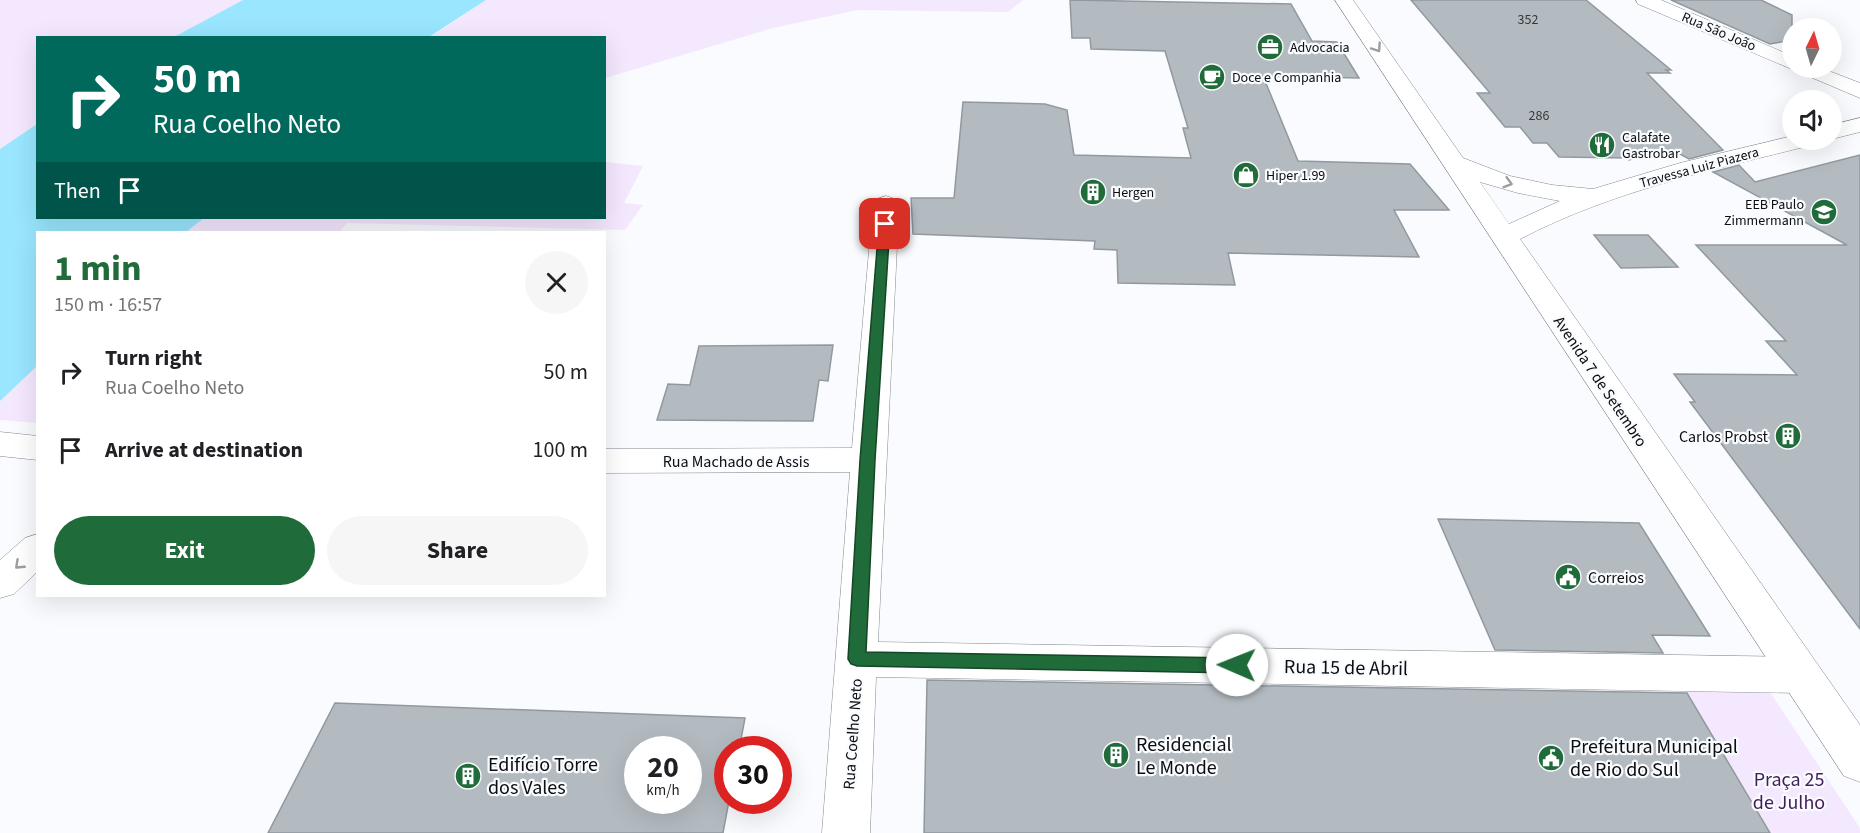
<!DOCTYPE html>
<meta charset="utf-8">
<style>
:root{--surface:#fff;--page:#f6f6f6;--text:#202124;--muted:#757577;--accent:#206b3a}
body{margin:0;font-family:"Source Sans 3",sans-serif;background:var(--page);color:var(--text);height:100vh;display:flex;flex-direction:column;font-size:22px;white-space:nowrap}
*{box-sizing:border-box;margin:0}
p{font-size:20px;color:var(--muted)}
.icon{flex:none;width:33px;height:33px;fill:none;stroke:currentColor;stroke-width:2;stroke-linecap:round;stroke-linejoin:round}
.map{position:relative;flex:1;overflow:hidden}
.panel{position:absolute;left:36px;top:231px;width:570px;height:366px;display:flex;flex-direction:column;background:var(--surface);border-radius:0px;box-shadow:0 6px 24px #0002}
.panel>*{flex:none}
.top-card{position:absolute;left:36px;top:36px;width:570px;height:183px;border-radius:0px;box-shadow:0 6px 24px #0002;background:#00695c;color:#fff;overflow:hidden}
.needle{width:39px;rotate:5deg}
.buttons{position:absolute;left:1782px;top:18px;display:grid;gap:12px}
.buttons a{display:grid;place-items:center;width:60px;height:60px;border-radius:50%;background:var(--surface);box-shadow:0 6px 24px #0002;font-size:30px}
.speed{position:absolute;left:624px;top:736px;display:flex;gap:12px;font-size:30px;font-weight:700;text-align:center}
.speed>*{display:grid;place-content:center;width:78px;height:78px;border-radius:50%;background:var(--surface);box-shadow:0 6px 24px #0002;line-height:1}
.speed small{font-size:15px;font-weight:400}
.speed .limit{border:9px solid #d22;background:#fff;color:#111}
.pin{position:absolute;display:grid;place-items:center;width:51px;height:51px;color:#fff;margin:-26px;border-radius:12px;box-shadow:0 3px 9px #0006}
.me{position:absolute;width:66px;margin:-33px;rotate:271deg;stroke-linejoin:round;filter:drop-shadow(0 0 4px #0008)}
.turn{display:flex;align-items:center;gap:21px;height:126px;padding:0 18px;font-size:27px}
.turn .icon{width:78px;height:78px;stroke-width:2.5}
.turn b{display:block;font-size:42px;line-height:51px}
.then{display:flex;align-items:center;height:57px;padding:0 18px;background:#0003;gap:12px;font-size:22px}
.round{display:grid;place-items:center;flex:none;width:63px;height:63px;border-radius:32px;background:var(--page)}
.headline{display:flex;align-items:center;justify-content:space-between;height:102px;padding:0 18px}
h1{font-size:36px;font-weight:700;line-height:45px;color:var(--accent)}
.primary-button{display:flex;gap:12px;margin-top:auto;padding:12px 18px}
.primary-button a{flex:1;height:69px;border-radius:36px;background:var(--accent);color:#fff;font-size:24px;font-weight:700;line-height:69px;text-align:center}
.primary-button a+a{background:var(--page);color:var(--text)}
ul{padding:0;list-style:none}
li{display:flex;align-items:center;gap:18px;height:78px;padding:0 18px}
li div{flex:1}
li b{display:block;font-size:22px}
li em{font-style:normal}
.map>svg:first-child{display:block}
.green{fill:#f4e8fe}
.water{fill:#99e6fe}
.building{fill:#b3bbc1;stroke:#91999f;stroke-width:1.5;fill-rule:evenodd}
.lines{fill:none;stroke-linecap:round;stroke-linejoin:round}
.street-casing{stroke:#83878f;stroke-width:1}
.secondary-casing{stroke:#83878f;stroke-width:1}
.street{fill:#fff;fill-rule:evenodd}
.secondary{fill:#fff;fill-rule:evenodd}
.oneway{stroke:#9d9e9f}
.route{fill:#206b3a;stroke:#154626;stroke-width:1.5}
.labels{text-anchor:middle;stroke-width:4.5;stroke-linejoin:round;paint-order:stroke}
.number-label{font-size:14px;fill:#35383c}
.far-street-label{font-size:14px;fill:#0b0d0f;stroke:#f9fbfe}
.far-poi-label{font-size:14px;fill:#0b0d0f;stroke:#f9fbfe;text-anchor:start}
.street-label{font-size:16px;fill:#0b0d0f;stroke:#f9fbfe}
.poi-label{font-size:16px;fill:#0b0d0f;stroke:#f9fbfe;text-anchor:end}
.near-street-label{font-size:20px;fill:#0b0d0f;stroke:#f9fbfe}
.near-poi-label{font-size:20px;fill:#0b0d0f;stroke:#f9fbfe;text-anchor:start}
.near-park-label{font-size:20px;fill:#421c5b;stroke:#f9fbfe}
</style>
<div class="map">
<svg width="1860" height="833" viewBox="0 0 1860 833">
<rect width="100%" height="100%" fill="#f9fbfe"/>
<!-- green -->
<g class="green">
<path d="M0,0H243L174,37L38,38L37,124L0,149Z"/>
<path d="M486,0H1023L1008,12L858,10L773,28L605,78L604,38H429Z"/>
<path d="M605,162L643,166L624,203L643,205L625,230L347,223L340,232H186L204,218H604Z"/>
<path d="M37,366V423L0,420V401Z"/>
<path d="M1680,682L1764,683L1860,828V833H1770Z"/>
</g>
<!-- water -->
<g class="water">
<path d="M243,0H486L429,37H174Z"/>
<path d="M37,124L38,218H204L186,232H38L37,366L0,401V149Z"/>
</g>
<!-- building -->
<g class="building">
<path d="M1070,0L1291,4L1312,41L1337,42L1359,78L1263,76L1298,161L1410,164L1449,210H1394L1419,257L1228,253L1235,285L1118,283L1117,250L1094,249L1095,241L913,234L911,198H954L963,102L1045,104L1067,110L1074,155L1191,158L1183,128H1188L1165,51L1091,49L1090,38H1072Z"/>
<path d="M1411,0H1586L1671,70H1666L1670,73H1647L1723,150L1689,159L1671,149L1629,160L1627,158L1559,157L1547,143H1533L1520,127H1505L1477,93H1490Z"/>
<path d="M1671,0H1761L1792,15V40L1770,44Z"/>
<path d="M1860,155V629L1690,402H1695L1674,374L1797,375L1766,341H1786L1696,245H1847L1713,172L1739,165L1755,182Z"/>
<path d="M1594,235H1648L1678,267L1621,268Z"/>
<path d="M833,345L828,381L819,380L813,421L657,420L668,384L690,385L699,346Z"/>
<path d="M1438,519L1639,523L1710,636L1652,635L1663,653L1495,650Z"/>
<path d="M927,680L1687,693L1770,833H924Z"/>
<path d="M335,703L745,718L739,750H728L729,801L723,833H268ZM638,750H688V801H638Z"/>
</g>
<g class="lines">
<defs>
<g id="street">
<path d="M1636,0H1661L1792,56V68H1821L1860,83V98L1638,4Z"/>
<path d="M886,196L895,199L899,204L878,642L1800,657L1815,662L1821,675L1815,688L1800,693L876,677L870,833H822L850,472L604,473V449L852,448L873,204L877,199Z"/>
<path d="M0,432L38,436V460L0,456Z"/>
<path d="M38,534V571L14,594L0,598V560L25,538Z"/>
</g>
<g id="secondary">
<path d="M1335,0H1353L1463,158L1510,176L1552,185L1593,189L1680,163L1792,136V140H1816L1812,145C1712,170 1612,191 1520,239L1860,725V782L1844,776ZM1480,182L1518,193L1560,201L1509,224Z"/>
<path d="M1860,118V132L1832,139V125Z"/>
</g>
</defs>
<!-- street casing -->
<use href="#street" class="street-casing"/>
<!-- secondary casing -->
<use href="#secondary" class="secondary-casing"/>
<!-- street -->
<use href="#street" class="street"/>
<!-- secondary -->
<use href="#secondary" class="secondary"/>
</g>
<!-- one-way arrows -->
<defs><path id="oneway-chevron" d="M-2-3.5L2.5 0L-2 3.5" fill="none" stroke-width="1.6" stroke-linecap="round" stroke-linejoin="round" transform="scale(1.5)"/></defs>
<g class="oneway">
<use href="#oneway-chevron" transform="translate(1377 48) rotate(56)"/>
<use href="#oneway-chevron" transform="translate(1508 183) rotate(16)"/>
<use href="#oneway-chevron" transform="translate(19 565) rotate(137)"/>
</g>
<!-- route -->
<path class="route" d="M885,221L890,224L875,460L866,652L1237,658L1243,660L1245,665L1243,670L1237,673L857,666L851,664L848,659L860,460L879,224Z"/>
<!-- icons -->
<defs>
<symbol id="office-disc" viewBox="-11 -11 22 22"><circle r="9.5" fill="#206b3a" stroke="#f9fbfe"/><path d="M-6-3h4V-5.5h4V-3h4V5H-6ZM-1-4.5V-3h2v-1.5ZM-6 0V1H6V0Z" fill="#fff"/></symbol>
<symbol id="cafe-disc" viewBox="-11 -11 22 22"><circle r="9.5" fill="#206b3a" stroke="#f9fbfe"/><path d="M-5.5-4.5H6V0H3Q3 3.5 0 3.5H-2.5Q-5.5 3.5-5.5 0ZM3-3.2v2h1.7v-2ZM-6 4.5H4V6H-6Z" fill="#fff"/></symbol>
<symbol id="restaurant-disc" viewBox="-11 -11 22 22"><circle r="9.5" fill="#206b3a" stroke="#f9fbfe"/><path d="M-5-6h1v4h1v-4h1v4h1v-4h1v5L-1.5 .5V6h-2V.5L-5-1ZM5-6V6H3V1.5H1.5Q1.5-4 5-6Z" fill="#fff"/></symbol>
<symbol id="shop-disc" viewBox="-11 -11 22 22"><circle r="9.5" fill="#206b3a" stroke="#f9fbfe"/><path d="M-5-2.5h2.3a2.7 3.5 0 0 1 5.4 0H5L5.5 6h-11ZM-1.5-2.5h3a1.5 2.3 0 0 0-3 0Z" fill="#fff"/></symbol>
<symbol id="building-disc" viewBox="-11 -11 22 22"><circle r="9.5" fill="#206b3a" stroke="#f9fbfe"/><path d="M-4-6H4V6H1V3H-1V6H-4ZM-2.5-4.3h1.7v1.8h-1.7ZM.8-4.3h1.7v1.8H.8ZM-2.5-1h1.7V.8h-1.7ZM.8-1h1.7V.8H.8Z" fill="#fff"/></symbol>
<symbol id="school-disc" viewBox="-11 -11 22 22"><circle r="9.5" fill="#206b3a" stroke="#f9fbfe"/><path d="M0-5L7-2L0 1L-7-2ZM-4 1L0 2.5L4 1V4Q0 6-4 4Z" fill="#fff"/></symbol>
<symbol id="civic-disc" viewBox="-11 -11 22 22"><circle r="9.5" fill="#206b3a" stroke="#f9fbfe"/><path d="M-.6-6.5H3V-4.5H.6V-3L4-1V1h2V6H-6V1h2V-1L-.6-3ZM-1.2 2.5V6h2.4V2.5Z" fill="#fff"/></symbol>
</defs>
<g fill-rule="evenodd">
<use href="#office-disc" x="1255" y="32" width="30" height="30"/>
<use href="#cafe-disc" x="1197" y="62" width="30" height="30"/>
<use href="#restaurant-disc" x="1587" y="130" width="30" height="30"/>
<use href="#shop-disc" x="1231" y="160" width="30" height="30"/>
<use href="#building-disc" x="1078" y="177" width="30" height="30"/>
<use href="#school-disc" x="1809" y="197" width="30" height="30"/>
<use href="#building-disc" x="1773" y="421" width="30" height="30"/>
<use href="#civic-disc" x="1553" y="562" width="30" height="30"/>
<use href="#building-disc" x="1101" y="740" width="30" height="30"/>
<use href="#civic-disc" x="1536" y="743" width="30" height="30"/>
<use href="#building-disc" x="453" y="761" width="30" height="30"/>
</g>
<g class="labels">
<!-- number labels -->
<g class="number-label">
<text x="1528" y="24">352</text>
<text x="1539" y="120">286</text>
</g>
<!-- far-street labels -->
<g class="far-street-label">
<text transform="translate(1719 31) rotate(23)" y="5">Rua São João</text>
<text transform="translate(1699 167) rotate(-15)" y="5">Travessa Luiz Piazera</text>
</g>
<!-- far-poi labels -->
<g class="far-poi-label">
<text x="1290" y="52">Advocacia</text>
<text x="1232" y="82">Doce e Companhia</text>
<text x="1622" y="142">Calafate<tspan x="1622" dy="16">Gastrobar</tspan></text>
<text x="1266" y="180">Hiper 1.99</text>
<text x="1112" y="197">Hergen</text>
<text x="1804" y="209" text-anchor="end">EEB Paulo<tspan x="1804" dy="16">Zimmermann</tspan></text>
</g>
<!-- street labels -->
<g class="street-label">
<text transform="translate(1601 381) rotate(56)" y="6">Avenida 7 de Setembro</text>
<text x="736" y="467">Rua Machado de Assis</text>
<text transform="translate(852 734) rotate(-86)" y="6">Rua Coelho Neto</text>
</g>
<!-- poi labels -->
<g class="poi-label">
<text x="1768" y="442">Carlos Probst</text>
<text x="1588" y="583" text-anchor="start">Correios</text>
</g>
<!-- near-street labels -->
<g class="near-street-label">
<text transform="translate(1346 667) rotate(1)" y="7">Rua 15 de Abril</text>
</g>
<!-- near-poi labels -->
<g class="near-poi-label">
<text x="1136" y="751">Residencial<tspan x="1136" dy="23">Le Monde</tspan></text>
<text x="1570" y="753">Prefeitura Municipal<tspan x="1570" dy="23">de Rio do Sul</tspan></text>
<text x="488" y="771">Edifício Torre<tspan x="488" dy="23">dos Vales</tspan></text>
</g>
<!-- near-park labels -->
<g class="near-park-label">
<text x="1789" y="786">Praça 25<tspan x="1789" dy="23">de Julho</tspan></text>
</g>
</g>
</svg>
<div class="buttons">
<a><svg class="needle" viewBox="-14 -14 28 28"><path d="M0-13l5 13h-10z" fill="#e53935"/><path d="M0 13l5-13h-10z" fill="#757577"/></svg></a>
<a><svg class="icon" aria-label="sound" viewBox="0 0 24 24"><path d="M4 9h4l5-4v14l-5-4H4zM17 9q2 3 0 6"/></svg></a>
</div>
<div class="speed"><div>20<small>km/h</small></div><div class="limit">30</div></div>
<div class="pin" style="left:885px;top:224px;background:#d93025"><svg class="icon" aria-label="arrive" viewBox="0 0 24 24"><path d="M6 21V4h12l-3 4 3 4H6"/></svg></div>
<svg class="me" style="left:1237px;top:665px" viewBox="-20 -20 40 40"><circle r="19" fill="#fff"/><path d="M0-13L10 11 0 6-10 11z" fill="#206b3a"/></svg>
<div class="top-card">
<div class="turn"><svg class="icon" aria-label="right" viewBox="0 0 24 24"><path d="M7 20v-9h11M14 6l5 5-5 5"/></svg><div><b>50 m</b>Rua Coelho Neto</div></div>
<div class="then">Then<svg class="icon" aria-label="arrive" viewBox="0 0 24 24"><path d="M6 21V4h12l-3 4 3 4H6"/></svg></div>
</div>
<section class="panel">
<div class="headline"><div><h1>1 min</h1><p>150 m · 16:57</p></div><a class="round"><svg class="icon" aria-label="close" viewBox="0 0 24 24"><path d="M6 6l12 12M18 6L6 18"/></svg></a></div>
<ul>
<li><svg class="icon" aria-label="right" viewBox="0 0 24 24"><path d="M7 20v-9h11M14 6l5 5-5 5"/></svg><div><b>Turn right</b><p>Rua Coelho Neto</p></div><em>50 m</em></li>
<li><svg class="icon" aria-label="arrive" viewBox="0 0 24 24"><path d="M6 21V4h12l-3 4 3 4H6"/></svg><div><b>Arrive at destination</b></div><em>100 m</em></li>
</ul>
<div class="primary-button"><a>Exit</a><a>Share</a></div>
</section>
</div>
